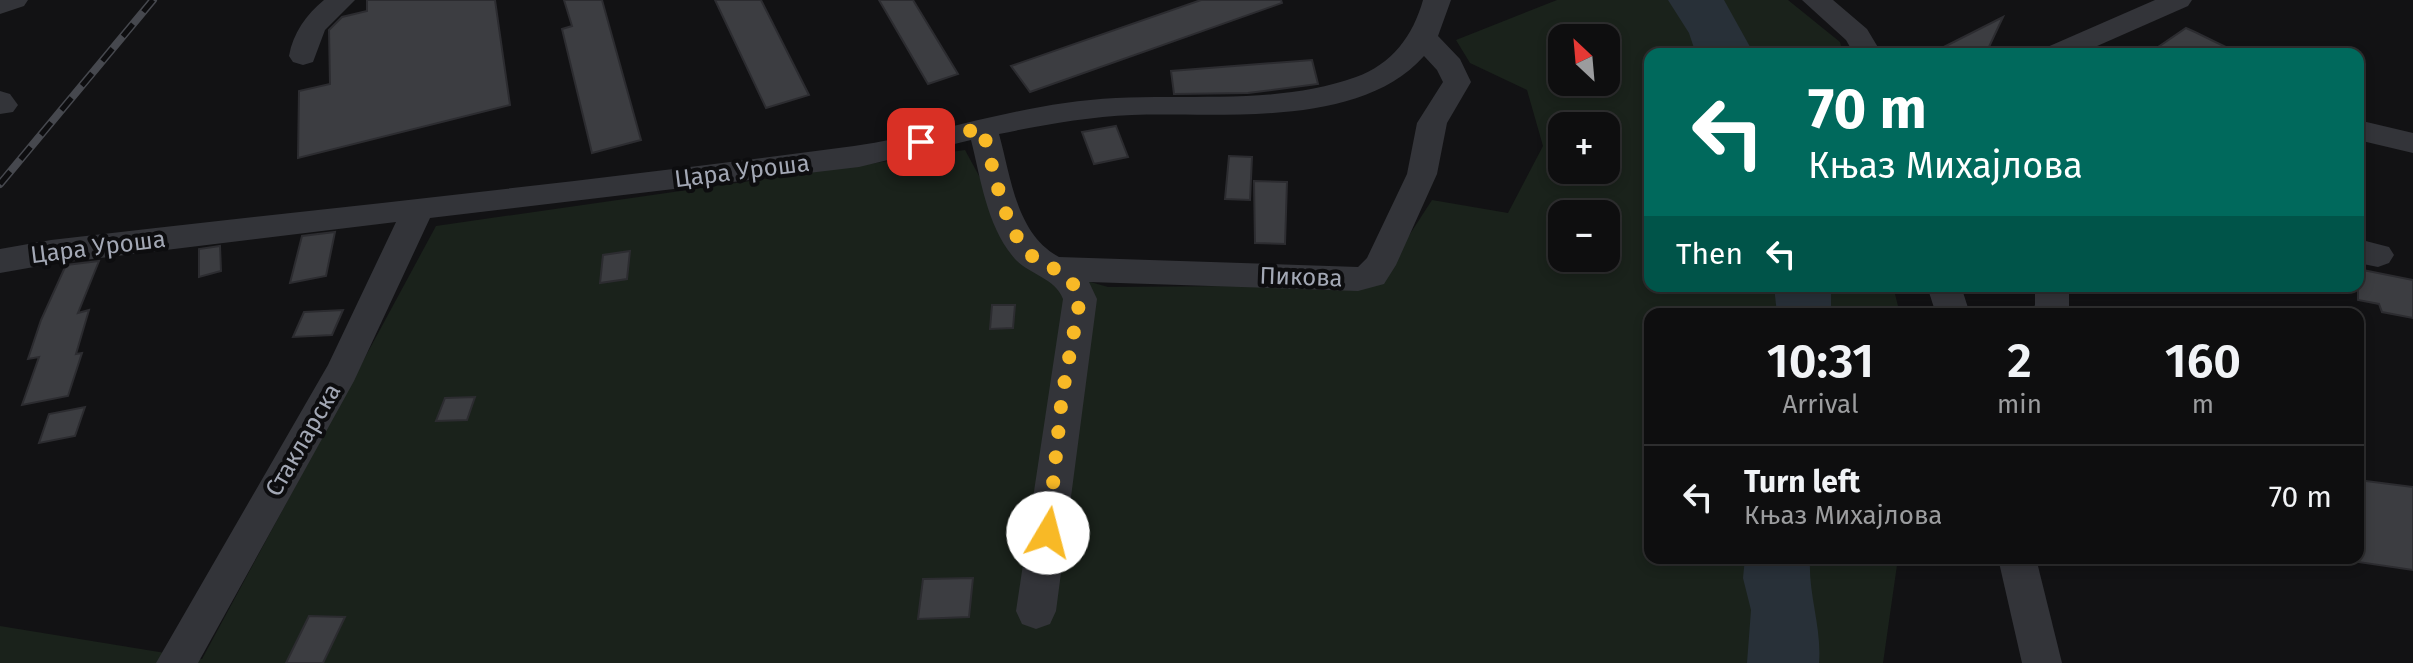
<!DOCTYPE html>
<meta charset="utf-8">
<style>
:root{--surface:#0e0e0f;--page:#171718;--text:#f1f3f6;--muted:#9b9c9e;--line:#2e2e2f}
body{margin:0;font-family:"Fira Sans",sans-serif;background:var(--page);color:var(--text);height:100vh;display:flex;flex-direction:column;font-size:30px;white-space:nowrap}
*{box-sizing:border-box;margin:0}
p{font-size:26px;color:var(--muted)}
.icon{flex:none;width:44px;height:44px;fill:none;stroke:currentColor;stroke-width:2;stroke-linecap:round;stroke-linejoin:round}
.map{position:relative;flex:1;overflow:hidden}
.details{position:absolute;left:1644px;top:308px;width:720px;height:256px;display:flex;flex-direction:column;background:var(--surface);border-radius:16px;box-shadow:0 4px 12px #0003,0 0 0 2px var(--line)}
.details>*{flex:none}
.guide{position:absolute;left:1644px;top:48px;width:720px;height:244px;border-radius:16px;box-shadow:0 4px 12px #0003,0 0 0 2px var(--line);background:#00695c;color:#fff;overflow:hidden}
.needle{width:52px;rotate:334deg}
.buttons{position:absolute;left:1548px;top:24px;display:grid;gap:16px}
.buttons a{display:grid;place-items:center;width:72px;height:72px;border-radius:16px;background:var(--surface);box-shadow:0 4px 12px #0003,0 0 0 2px var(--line);font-size:40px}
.pin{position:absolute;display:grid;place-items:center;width:68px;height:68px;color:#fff;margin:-34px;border-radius:16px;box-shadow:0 4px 12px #0006}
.me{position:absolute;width:88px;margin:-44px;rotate:8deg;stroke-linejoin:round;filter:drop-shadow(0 0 6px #0008)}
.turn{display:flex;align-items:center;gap:28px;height:168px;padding:0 32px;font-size:36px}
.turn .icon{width:104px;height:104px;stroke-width:2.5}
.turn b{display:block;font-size:56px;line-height:68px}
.then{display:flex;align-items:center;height:76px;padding:0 32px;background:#0003;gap:16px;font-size:30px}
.eta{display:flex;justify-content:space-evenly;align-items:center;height:136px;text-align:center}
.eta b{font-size:48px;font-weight:600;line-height:56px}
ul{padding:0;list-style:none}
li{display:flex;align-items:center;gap:24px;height:104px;padding:0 32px;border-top:2px solid var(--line)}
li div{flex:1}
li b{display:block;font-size:30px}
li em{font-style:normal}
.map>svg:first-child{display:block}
.green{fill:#1a221b;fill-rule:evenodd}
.water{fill:#283038}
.building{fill:#3c3d41;stroke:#2c2c30;stroke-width:2}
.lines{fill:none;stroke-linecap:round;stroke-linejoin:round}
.minor{fill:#333439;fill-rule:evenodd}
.rail-casing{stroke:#46484e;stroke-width:8}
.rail{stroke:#0d0d0f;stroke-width:5;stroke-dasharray:16;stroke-linecap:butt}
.route{stroke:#f8b926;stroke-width:14;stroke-dasharray:0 25.2}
.labels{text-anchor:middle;stroke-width:8;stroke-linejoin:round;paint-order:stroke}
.street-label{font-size:24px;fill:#a3a8b5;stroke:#0d0d0f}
</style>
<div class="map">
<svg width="2413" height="663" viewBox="0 0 2413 663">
<rect width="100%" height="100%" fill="#121214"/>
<!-- green -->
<path class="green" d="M1557,0H1788L1840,42L1843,54H1650V286H1893L1900,314H1650V558H1898L1883,663H0V626L202,659L436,226L965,150L1027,264L1108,287L1377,285L1432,200L1508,213L1543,146L1527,90L1470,63L1456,40ZM1562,38H1606V82H1562ZM1562,126H1606V170H1562ZM1562,214H1606V258H1562Z"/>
<!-- water -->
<g class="water">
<path d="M1668,0H1724L1754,54H1696L1689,33Z"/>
<path d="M1774,286H1831V314H1777Z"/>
<path d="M1745,558H1810C1808,594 1822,628 1819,663H1747L1751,610L1743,578Z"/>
</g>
<!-- building -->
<g class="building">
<path d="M367,0H495L510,105L298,158L299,91L330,84L329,30L342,17L367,11Z"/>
<path d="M564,0H602L641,140L592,153L562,29L572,26Z"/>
<path d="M715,0H761L809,95L766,108Z"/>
<path d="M879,0H913L958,74L928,84Z"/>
<path d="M1201,0H1281L1282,3L1030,92L1011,66Z"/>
<path d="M2003,17L1988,49L1979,54H1930Z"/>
<path d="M2186,28L2195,32L2240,54H2148Z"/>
<path d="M1312,60L1318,84L1248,93L1174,94L1171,71Z"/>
<path d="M1116,126L1128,157L1094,164L1082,132Z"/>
<path d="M1229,156L1252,157L1250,200L1225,199Z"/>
<path d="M1254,181L1287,182L1285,244L1255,243Z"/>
<path d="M335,232L326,276L290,283L302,236Z"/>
<path d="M220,246L221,271L199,277V249Z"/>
<path d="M630,251L627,279L600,283L603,255Z"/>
<path d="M99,261L78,313L89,310L76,354L82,353L68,396L22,405L39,357L28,359L41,320L66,265Z"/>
<path d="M2358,269L2413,280V318L2382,312L2379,304L2358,300Z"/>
<path d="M992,305H1015L1013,328L990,329Z"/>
<path d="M343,310L332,335L293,337L304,312Z"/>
<path d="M475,397L467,420L436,421L445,398Z"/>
<path d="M85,407L75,436L39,443L49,414Z"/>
<path d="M2358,480L2413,487V570L2358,562Z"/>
<path d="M973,578L969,617L918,619L923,579Z"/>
<path d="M309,616L345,617L323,663H286Z"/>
</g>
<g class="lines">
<!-- minor -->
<g class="minor">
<path d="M0,0H28L24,6L0,14Z"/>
<path d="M324,0H355L325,30L313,62L303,65L293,62L289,56C293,33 306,15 324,0Z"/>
<path d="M1423,0H1451L1438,36L1460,59L1471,82L1447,123L1437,174L1396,265L1384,284L1358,291L1089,282L1097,299L1056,611L1050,624L1036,629L1022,624L1016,611L1063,299C1055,278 1030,275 1015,259C987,227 981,180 971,140L859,167L430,218L354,381L198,663H156L328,365L396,222L51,264L0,273V249L51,240C319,209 587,182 854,146C925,136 994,113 1065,103C1160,88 1264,110 1356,77C1392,64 1413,36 1423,0ZM1424,56L1437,70L1443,82L1417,123L1407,174L1367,258L1358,267L1059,257C1016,234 1011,177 999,134C1043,125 1087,117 1132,115C1222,112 1359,129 1424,56Z"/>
<path d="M1802,0H1833L1867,29L1882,54H1854L1846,40Z"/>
<path d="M2155,0H2192L2188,6L2079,54H2041L2045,48Z"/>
<path d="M0,91L10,94L18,105L13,112L0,114Z"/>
<path d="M2358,120L2413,133V153L2358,140Z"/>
<path d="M2358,239L2389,247L2394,255L2389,263L2378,267L2358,263Z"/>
<path d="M1927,286H1961L1970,314H1936Z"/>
<path d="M2035,286H2069V308L2066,314H2030L2035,305Z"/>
<path d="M1998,558H2036L2062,663H2022Z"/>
</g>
<defs>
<path id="rail" d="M0,184L153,0"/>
</defs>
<!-- rail casing -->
<use href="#rail" class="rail-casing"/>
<!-- rail -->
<use href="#rail" class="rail"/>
</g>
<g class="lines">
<!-- route -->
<path class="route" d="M921,142L982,128C993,164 1001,217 1023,246C1041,272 1069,263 1080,299L1062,396L1048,533"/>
</g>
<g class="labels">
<!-- street labels -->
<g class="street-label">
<text transform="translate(742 171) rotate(-7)" y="8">Цара Уроша</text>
<text transform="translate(98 247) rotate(-7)" y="8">Цара Уроша</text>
<text transform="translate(1301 277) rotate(2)" y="8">Пикова</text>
<text transform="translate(303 440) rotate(-60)" y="8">Стакларска</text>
</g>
</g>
</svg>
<div class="buttons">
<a><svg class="needle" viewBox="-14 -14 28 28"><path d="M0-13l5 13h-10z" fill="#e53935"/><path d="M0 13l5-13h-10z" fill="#9b9c9e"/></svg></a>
<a>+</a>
<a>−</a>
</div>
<div class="pin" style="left:921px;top:142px;background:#d93025"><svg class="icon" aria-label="arrive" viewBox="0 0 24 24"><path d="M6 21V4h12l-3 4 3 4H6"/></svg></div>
<svg class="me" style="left:1048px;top:533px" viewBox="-20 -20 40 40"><circle r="19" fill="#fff"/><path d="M0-13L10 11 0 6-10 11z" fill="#f8b926"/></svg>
<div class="guide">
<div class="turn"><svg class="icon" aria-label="left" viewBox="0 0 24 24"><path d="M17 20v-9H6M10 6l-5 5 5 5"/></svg><div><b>70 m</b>Књаз Михајлова</div></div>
<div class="then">Then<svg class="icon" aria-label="left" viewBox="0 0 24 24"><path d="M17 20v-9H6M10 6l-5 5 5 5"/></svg></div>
</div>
<section class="details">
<div class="eta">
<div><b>10:31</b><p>Arrival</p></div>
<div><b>2</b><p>min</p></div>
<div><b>160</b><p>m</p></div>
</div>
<ul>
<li><svg class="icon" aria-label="left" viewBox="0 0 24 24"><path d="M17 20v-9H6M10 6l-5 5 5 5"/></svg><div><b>Turn left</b><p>Књаз Михајлова</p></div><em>70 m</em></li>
</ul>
</section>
</div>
